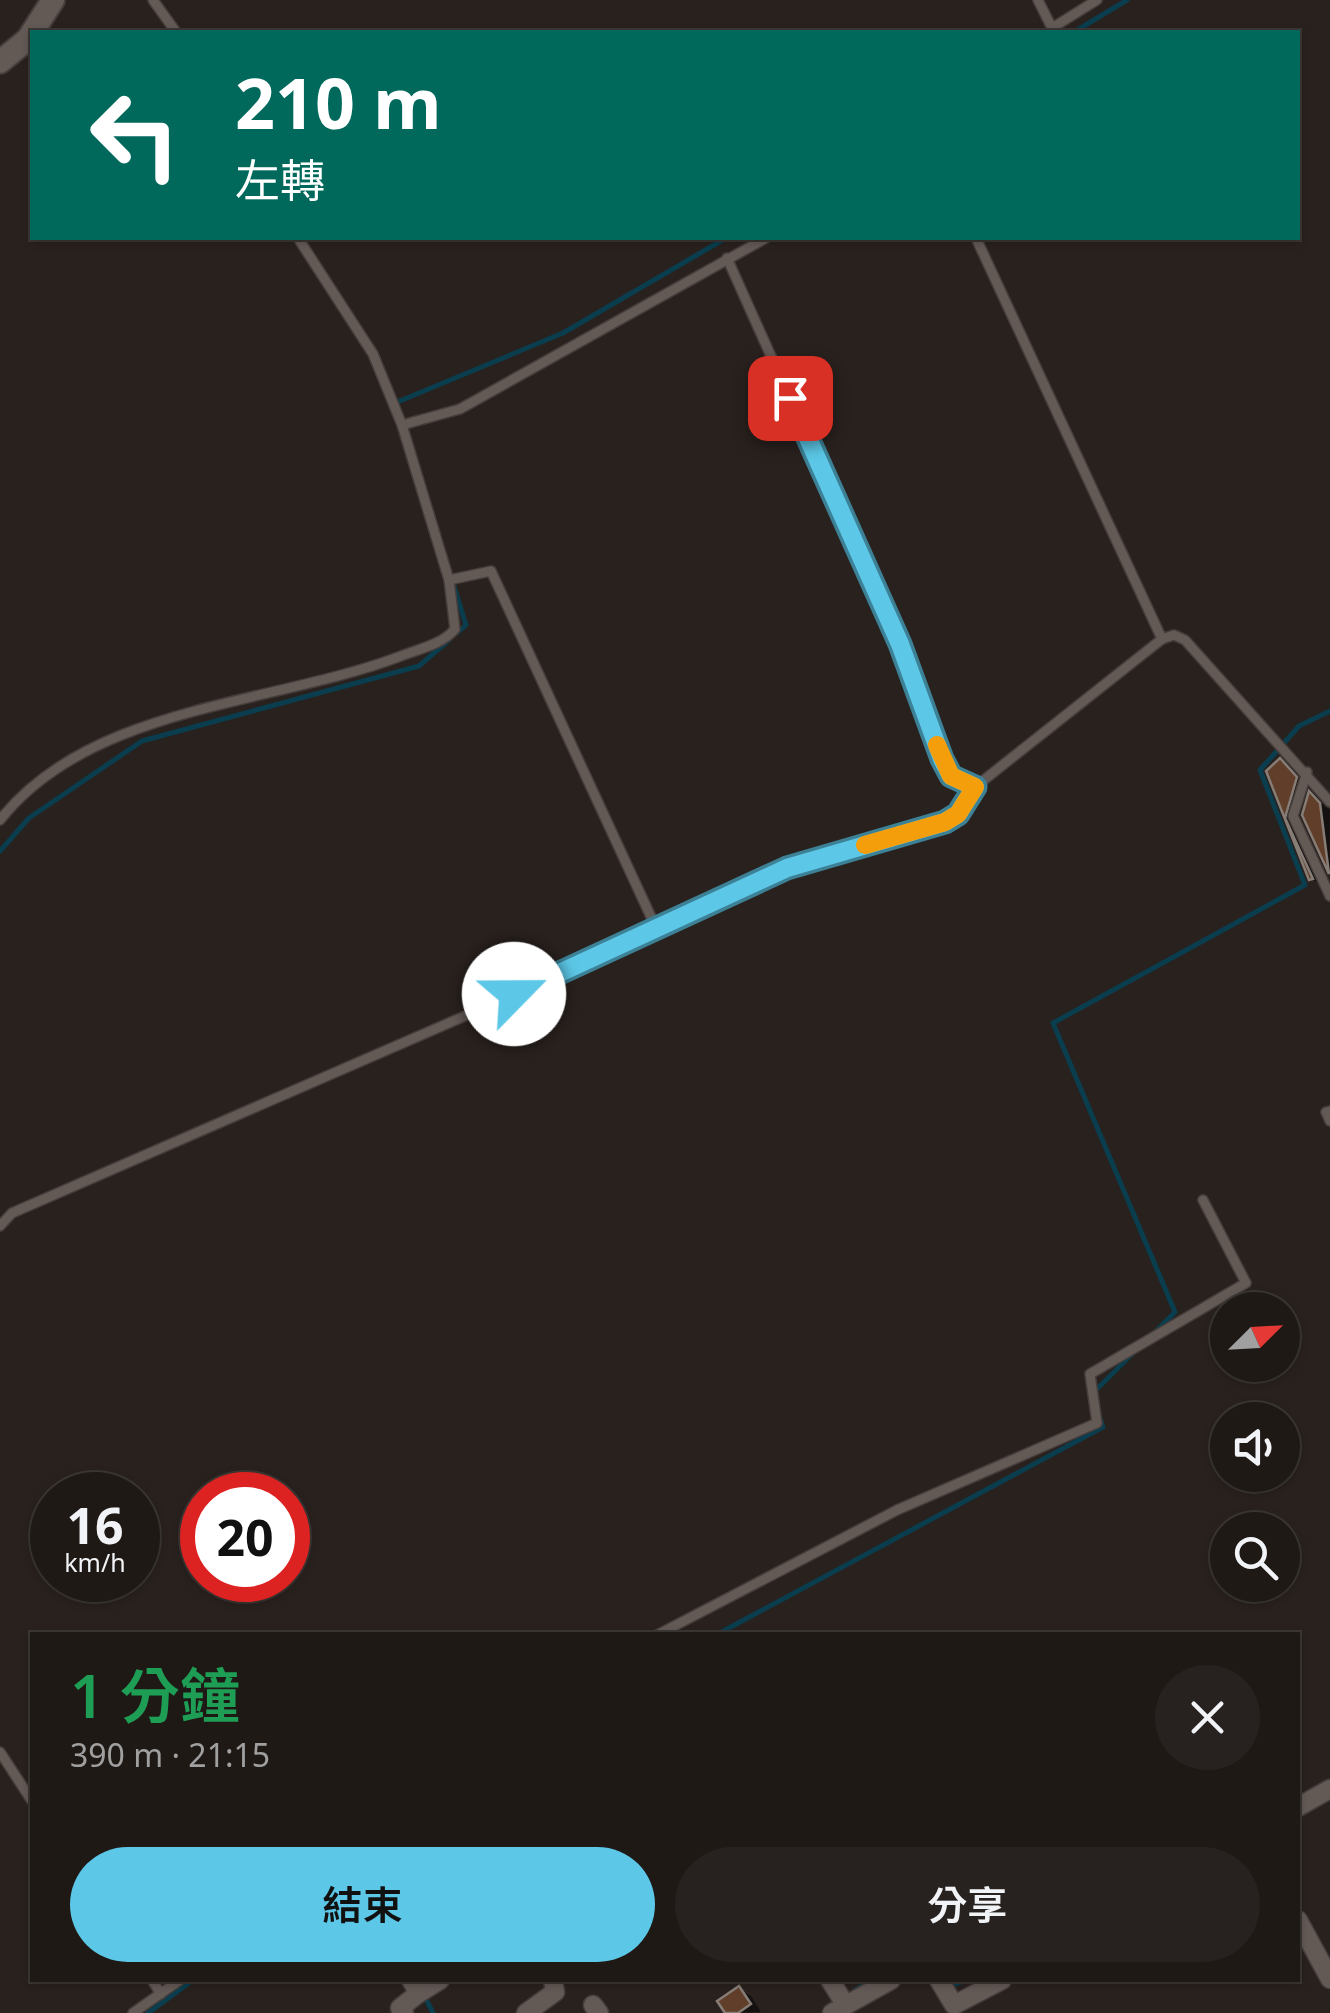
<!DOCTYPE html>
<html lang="zh-TW">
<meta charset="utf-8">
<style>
:root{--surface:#1f1916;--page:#27221f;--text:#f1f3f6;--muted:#a1a0a1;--line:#3c3835;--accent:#5cc7e7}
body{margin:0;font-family:"Noto Sans","Noto Sans TC",sans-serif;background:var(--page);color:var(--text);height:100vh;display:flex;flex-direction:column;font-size:38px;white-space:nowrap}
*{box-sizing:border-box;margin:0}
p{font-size:32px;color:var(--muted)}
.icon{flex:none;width:55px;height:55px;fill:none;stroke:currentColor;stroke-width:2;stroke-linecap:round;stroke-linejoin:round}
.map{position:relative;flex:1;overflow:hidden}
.side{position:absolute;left:30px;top:1632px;width:1270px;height:350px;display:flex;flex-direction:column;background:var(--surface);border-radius:0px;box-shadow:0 2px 8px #0004,0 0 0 2px var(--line)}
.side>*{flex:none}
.guide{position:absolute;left:30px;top:30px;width:1270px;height:210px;border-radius:0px;box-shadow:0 2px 8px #0004,0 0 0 2px var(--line);background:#00695c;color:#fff;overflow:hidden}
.needle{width:65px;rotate:66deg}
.tools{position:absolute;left:1210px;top:1292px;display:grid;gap:20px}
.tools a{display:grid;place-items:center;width:90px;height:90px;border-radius:50%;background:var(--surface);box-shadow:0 2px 8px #0004,0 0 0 2px var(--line);font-size:50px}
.speed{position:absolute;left:30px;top:1472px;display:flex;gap:20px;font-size:50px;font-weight:700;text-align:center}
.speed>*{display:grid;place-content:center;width:130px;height:130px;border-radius:50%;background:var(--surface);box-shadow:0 2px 8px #0004,0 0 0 2px var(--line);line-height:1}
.speed small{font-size:25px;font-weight:400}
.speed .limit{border:15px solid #d22;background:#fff;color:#111}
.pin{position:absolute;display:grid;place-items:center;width:85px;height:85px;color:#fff;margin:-42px;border-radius:20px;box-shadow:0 5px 15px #0006}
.me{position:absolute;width:110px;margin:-55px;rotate:67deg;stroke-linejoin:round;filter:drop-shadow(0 0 8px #0008)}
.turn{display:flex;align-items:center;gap:35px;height:210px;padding:0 40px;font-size:45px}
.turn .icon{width:130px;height:130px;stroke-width:2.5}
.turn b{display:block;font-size:70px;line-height:85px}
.round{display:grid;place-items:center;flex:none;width:105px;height:105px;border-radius:52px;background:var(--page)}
.headline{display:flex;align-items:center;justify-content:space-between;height:170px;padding:0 40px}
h1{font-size:60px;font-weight:600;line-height:75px;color:#1e9e55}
.primary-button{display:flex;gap:20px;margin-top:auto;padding:20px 40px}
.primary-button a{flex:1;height:115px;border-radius:60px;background:var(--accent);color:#111;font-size:40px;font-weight:600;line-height:115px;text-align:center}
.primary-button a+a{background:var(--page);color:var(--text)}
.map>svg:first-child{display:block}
.shadow{fill:#0007}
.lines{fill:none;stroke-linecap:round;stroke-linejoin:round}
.stream{stroke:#0a3d4d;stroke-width:5}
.building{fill:#613e2a;stroke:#877d77;stroke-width:2.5}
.service-casing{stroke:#443d3b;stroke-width:12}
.minor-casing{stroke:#443d3b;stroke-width:21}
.tertiary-casing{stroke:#443d3b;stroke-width:26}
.service{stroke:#635955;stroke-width:9}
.minor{stroke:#635955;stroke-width:18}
.tertiary{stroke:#635955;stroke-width:22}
.route-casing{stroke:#3c8196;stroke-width:25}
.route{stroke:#5cc7e7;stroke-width:18}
.slow{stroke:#f59e0b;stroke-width:18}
</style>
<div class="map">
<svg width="1330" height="2013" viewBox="0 0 1330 2013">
<rect width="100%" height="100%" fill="#29211e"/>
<!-- shadow -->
<g class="shadow">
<path d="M1280,762L1308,786L1297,826L1324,886L1311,879L1269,771Z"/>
<path d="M1311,795L1330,810V871L1303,813Z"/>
<path d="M739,1989L751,1996L761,2012L728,2013Z"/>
</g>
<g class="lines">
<!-- stream -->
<g class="stream">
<path d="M1074,32L1127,0"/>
<path d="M395,403L563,333L726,238"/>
<path d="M452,580L466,625L457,633"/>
<path d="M0,851L29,818L142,741L419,666L449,640"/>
<path d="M1152,1335L1175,1312L1053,1023L1305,885L1260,770L1299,726L1330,711"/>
<path d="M1095,1391L1133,1353"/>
<path d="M716,1635L1103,1427L1099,1415"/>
<path d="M947,1987L967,1980"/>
<path d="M854,1991L872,1980"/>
<path d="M423,1993L433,2013"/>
<path d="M148,2013L193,1980"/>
</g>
</g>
<!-- building -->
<g class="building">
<path d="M1280,758L1297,777L1285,818L1313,879L1309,880L1266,771Z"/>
<path d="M1309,791L1320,803L1329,874L1302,815Z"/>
<path d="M739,1986L751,2004L738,2013H725L717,2001Z"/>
</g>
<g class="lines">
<defs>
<g id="service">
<path d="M153,0L176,32"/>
<path d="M1038,0L1053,30"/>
<path d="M1052,28L1097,0"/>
<path d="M976,238L1162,639L1174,635L1185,640L1330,802"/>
<path d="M727,258L900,644L942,759L951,776L975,787"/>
<path d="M402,425L460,409L766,238"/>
<path d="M449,580L491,571L658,932"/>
<path d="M1307,772L1293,816L1330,896"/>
<path d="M0,820C91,705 273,705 401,656C419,649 443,644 455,629L449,580L402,425L373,354L298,238"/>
<path d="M1330,1111L1326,1112L1330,1121"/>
<path d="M0,1226L12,1213L658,932L787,868L945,821L958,814L975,787L1162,639"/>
<path d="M657,1635L897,1510L1097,1423L1090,1374L1246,1283L1203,1200"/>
<path d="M0,1752L32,1801"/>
<path d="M152,1980L161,1994"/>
<path d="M133,2013L180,1980"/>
</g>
<g id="minor">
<path d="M1298,1807L1330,1789"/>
<path d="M1298,1920L1330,1979"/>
<path d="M830,1980L845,2004"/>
<path d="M939,1980L954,2005L1002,1980"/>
<path d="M419,1993L440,1980"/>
<path d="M593,2005L599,2013"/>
<path d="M404,2013L400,2008L419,1993L411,1980"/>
<path d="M526,2013L555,1992L553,1980"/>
<path d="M832,2013L891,1980"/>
</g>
<path id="tertiary" d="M0,62L28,39L53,0"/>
</defs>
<!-- service casing -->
<use href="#service" class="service-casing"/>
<!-- minor casing -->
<use href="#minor" class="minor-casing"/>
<!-- tertiary casing -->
<use href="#tertiary" class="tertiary-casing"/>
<!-- service -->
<use href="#service" class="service"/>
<!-- minor -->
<use href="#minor" class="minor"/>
<!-- tertiary -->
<use href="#tertiary" class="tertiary"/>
</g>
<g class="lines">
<defs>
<path id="route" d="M514,994L787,868L945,822L958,814L975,787L951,776L942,759L900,644L790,398"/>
</defs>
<!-- route casing -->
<use href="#route" class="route-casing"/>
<!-- route -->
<use href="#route" class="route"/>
<!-- slow -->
<path class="slow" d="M865,845L945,822L958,814L975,787L951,776L937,745"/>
</g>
</svg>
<div class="tools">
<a><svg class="needle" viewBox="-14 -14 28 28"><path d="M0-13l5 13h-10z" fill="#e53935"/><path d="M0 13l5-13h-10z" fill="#a1a0a1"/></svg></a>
<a><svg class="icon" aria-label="sound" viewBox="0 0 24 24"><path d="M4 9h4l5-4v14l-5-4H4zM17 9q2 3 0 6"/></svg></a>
<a><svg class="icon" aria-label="search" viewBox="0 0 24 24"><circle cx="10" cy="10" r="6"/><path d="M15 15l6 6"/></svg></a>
</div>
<div class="speed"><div>16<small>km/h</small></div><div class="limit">20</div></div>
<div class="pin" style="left:790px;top:398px;background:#d93025"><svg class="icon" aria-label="arrive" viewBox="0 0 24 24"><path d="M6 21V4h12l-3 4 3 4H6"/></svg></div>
<svg class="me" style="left:514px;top:994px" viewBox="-20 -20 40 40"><circle r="19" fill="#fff"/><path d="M0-13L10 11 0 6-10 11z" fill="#5cc7e7"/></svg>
<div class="guide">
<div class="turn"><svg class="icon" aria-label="left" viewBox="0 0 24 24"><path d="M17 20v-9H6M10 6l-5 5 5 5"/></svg><div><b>210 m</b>左轉</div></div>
</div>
<section class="side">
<div class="headline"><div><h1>1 分鐘</h1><p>390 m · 21:15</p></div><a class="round"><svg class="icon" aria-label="close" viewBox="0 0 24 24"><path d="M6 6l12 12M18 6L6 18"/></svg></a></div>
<div class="primary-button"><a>結束</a><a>分享</a></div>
</section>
</div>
